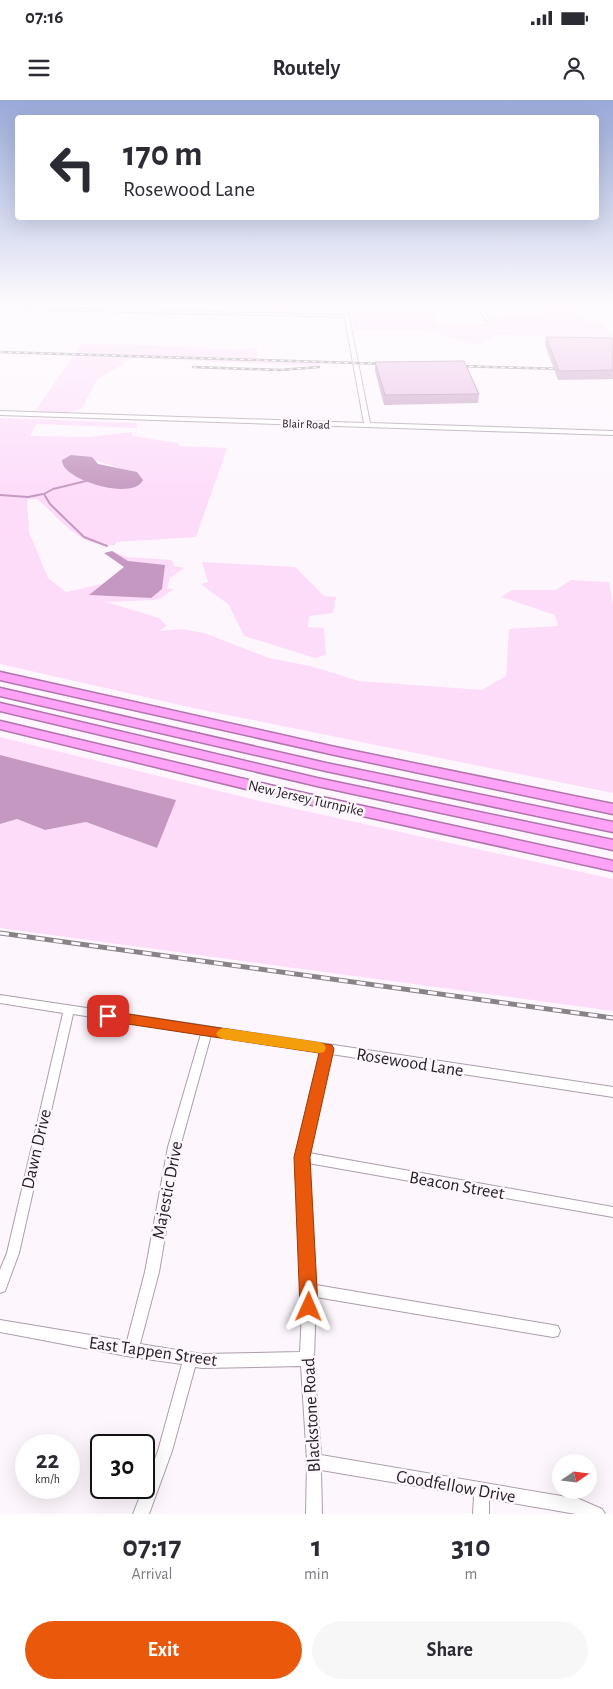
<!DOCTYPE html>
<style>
:root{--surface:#fff;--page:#f7f7f7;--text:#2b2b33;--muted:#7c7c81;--accent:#ea580c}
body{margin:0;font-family:"Alegreya Sans",sans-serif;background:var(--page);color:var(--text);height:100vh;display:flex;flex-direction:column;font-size:19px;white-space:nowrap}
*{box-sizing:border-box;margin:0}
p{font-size:16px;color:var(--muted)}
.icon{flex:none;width:28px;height:28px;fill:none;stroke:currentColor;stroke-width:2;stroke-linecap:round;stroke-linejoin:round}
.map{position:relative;height:1414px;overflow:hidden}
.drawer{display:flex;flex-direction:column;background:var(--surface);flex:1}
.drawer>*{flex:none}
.hud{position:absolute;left:15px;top:15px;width:584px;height:105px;border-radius:5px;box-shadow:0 5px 20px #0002;background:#fff;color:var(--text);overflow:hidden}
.needle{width:32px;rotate:76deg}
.controls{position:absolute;left:552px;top:1354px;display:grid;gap:10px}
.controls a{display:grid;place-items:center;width:45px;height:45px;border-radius:50%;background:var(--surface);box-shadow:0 5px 20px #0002;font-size:25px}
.speed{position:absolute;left:15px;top:1334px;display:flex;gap:10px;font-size:25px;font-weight:700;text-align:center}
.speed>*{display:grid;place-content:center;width:65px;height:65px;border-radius:50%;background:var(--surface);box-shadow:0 5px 20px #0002;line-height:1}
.speed small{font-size:12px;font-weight:400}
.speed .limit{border:2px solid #111;border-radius:8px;background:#fff;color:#111}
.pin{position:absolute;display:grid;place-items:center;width:42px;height:42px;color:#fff;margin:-21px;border-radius:10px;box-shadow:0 2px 8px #0006}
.me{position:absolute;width:55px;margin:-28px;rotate:1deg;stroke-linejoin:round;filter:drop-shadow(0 0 4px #0008)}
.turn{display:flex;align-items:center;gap:18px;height:105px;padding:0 25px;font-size:22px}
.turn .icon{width:65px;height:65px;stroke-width:2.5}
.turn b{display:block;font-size:35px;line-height:42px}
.eta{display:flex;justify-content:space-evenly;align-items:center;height:85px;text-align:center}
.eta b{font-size:30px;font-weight:700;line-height:35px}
.action{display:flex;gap:10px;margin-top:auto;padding:10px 25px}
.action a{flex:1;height:58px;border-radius:30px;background:var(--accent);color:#fff;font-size:20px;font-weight:700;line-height:58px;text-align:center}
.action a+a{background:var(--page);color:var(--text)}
.status{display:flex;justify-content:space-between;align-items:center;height:35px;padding:0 25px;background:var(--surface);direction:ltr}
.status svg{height:14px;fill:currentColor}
header{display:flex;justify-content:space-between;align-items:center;height:65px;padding:0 25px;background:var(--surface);font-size:22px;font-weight:700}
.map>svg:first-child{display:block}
.green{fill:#fddcfa;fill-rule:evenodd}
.water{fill:#c498c0}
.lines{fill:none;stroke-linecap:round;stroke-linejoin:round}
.stream{stroke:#c498c0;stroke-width:2}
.minor-casing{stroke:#ac9daa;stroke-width:2}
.tertiary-casing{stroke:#ac9daa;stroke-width:2}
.motorway-casing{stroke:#b174ac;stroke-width:3}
.minor{fill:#fff;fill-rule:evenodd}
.tertiary{fill:#fff;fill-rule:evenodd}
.motorway{fill:#fea3f7;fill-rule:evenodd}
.rail-far1-casing{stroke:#898388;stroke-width:2.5}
.rail-casing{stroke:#898388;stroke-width:5}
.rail-far1{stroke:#fdf7fd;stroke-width:1;stroke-dasharray:4;stroke-linecap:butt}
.rail{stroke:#fdf7fd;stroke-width:3;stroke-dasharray:9;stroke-linecap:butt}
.wall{fill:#c8a1c4}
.building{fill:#e9bbe4;stroke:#a383a0}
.route{fill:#ea580c;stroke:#983908}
.slow{fill:#f59e0b}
.labels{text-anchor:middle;stroke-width:5;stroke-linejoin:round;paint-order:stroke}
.far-street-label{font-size:12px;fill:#221c21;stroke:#fdf7fd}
.street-label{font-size:15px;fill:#221c21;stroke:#fdf7fd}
.near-street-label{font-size:18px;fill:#221c21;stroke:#fdf7fd}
</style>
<div class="status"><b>07:16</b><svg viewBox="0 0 49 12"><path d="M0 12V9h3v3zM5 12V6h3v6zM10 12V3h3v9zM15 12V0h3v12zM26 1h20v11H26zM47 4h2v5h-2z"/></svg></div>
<header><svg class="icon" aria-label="menu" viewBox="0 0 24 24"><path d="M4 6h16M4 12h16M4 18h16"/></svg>Routely<svg class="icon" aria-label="person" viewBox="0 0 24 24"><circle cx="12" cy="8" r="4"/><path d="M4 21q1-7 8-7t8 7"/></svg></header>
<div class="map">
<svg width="613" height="1414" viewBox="0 0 613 1414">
<rect width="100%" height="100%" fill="#fdf7fd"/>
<!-- green -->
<g class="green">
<path d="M260,202H339L340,209L271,213L262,209Z"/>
<path d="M533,202H573L586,221C602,221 605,224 613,238L497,235L480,244L466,243L428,230H354L351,209L435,207L437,224L492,223L491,218L541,214Z"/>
<path d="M81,244L149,245L237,250L257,248V260L324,262L317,266L132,258L97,280L81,309L60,314L36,310Z"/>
<path d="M0,318L138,323L136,328L36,324L30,336L88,337L132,332V336L178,343L179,346L227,348L196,437L116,442L115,445C79,448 62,420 37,399H27L29,432L48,478L66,492L102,484L90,495L151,498L128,461L112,451L127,457L172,460L174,466L184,468L170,478L167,489H174L161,498L153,500L106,502L159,518L167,526L159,531L182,529L204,533L269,558L310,566L359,581L482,590L506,576L509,529L558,526L555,515L501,497L512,490H556L571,480L609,482L613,504V693L193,608L0,564ZM76,355L117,367L138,386C114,392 79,383 62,364L63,359Z"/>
<path d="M202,462L295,467L324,496L336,497L333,513L309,516L308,527L324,528L326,555L315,558L244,536L229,505L201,484L208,482Z"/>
<path d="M0,637L260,701L613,779V911L0,828V724L17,719L45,730L86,722L157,748L175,700L0,655Z"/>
</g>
<!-- water -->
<g class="water">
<path d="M71,355L92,357L98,364L137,372L143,380C133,402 60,379 62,360Z"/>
<path d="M112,451L128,461L165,465L162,489L151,498L89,495L124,467L104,453Z"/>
<path d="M0,655L176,700L157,748L86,722L45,730L17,719L0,724Z"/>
</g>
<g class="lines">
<!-- stream -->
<g class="stream">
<path d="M86,381L53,389L44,394L50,404L84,437L107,446"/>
<path d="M0,395L28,397L43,394"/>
</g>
<defs>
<g id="minor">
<path d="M476,202H480L489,221L485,220Z"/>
<path d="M0,207L347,215L349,216L347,217L0,209Z"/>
<path d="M0,895L613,987V997L331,954L309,1053L613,1107V1117L308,1063L316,1185L553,1225L558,1226L560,1231L558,1236L553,1237L316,1197L314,1259L321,1355L579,1399L602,1409L605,1414H576L489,1399V1414H473L474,1396L321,1370L322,1414H306L307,1361L301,1266L202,1268L195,1267L172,1351L149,1414H133L158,1351L182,1264L132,1257L0,1232V1220L127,1241L145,1172L168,1047L201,934L73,914L19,1153L5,1191L0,1193V1170L7,1153L63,913L0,903ZM211,935L321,952L296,1057L303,1190L300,1252L202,1254L140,1244L159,1172L180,1047Z"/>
</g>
<path id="tertiary" d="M342,202H346L370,323L613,331V335L0,315V311L364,323Z"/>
<g id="motorway">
<path d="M0,572L335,647L613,704V714L335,655L0,580Z"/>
<path d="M0,588L326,663L613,722V732L326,671L0,596Z"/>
<path d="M0,603L317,678L613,740V750L317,686L0,611Z"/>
<path d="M0,621L308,694L613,761V771L308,704L0,629Z"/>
</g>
</defs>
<!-- minor casing -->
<use href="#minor" class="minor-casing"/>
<!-- tertiary casing -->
<use href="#tertiary" class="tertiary-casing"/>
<!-- motorway casing -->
<use href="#motorway" class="motorway-casing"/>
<!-- minor -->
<use href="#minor" class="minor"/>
<!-- tertiary -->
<use href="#tertiary" class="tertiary"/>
<!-- motorway -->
<use href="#motorway" class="motorway"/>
<defs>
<g id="rail-far1">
<path d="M0,252L388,264"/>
<path d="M453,266L568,269"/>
<path d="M193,267L280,270L319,267"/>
</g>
<path id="rail" d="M0,833L613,918"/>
</defs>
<!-- rail-far1 casing -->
<use href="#rail-far1" class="rail-far1-casing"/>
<!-- rail casing -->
<use href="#rail" class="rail-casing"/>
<!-- rail-far1 -->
<use href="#rail-far1" class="rail-far1"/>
<!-- rail -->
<use href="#rail" class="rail"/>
</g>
<!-- wall -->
<g class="wall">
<path d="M546,237L613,238V279L558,280L545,245Z"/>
<path d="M375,262L479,294L478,303L384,305L375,271Z"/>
</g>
<!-- building -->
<g class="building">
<path d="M546,237L613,238V270L559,271Z"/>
<path d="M464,261L479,294L385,295L375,262Z"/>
</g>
<!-- sky -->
<linearGradient id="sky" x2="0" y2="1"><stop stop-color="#99a9d8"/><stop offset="0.51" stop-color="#fefbfe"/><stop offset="1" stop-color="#fefbfe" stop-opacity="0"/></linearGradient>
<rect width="613" height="400" fill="url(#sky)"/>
<!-- route -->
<path class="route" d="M108,911L332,945L334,949L310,1057L318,1207L315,1213L309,1215L303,1213L300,1207L294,1057L319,953L108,921L101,916Z"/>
<!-- slow -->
<path class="slow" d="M223,928L319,942L324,944L326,948L324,952L319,953L223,939L219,937L216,934L219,930Z"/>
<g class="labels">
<!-- far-street labels -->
<g class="far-street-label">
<text transform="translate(306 324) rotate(2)" y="4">Blair Road</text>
</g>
<!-- street labels -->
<g class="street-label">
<text transform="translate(306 698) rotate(13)" y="5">New Jersey Turnpike</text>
</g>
<!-- near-street labels -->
<g class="near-street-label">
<text transform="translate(410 962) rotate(9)" y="6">Rosewood Lane</text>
<text transform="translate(36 1049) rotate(-77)" y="6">Dawn Drive</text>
<text transform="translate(457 1085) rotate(10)" y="6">Beacon Street</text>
<text transform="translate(167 1090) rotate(-79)" y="6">Majestic Drive</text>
<text transform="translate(153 1251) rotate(8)" y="6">East Tappen Street</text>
<text transform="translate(311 1315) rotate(-93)" y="6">Blackstone Road</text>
<text transform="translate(456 1386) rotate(10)" y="6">Goodfellow Drive</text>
</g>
</g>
</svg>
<div class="controls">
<a><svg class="needle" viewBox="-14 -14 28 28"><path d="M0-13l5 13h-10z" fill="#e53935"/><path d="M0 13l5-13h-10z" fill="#7c7c81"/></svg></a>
</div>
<div class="speed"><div>22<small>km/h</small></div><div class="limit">30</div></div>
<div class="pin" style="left:108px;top:916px;background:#d93025"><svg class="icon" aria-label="arrive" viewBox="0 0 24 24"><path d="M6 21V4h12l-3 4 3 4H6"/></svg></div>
<svg class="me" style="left:309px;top:1207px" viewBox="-20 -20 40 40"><path d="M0-17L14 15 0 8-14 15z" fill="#ea580c" stroke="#fff" stroke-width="4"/></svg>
<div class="hud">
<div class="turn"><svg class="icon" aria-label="left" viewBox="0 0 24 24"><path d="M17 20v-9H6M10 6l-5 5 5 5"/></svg><div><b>170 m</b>Rosewood Lane</div></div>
</div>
</div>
<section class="drawer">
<div class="eta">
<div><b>07:17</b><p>Arrival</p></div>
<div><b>1</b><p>min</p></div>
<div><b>310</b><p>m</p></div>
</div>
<div class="action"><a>Exit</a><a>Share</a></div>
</section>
